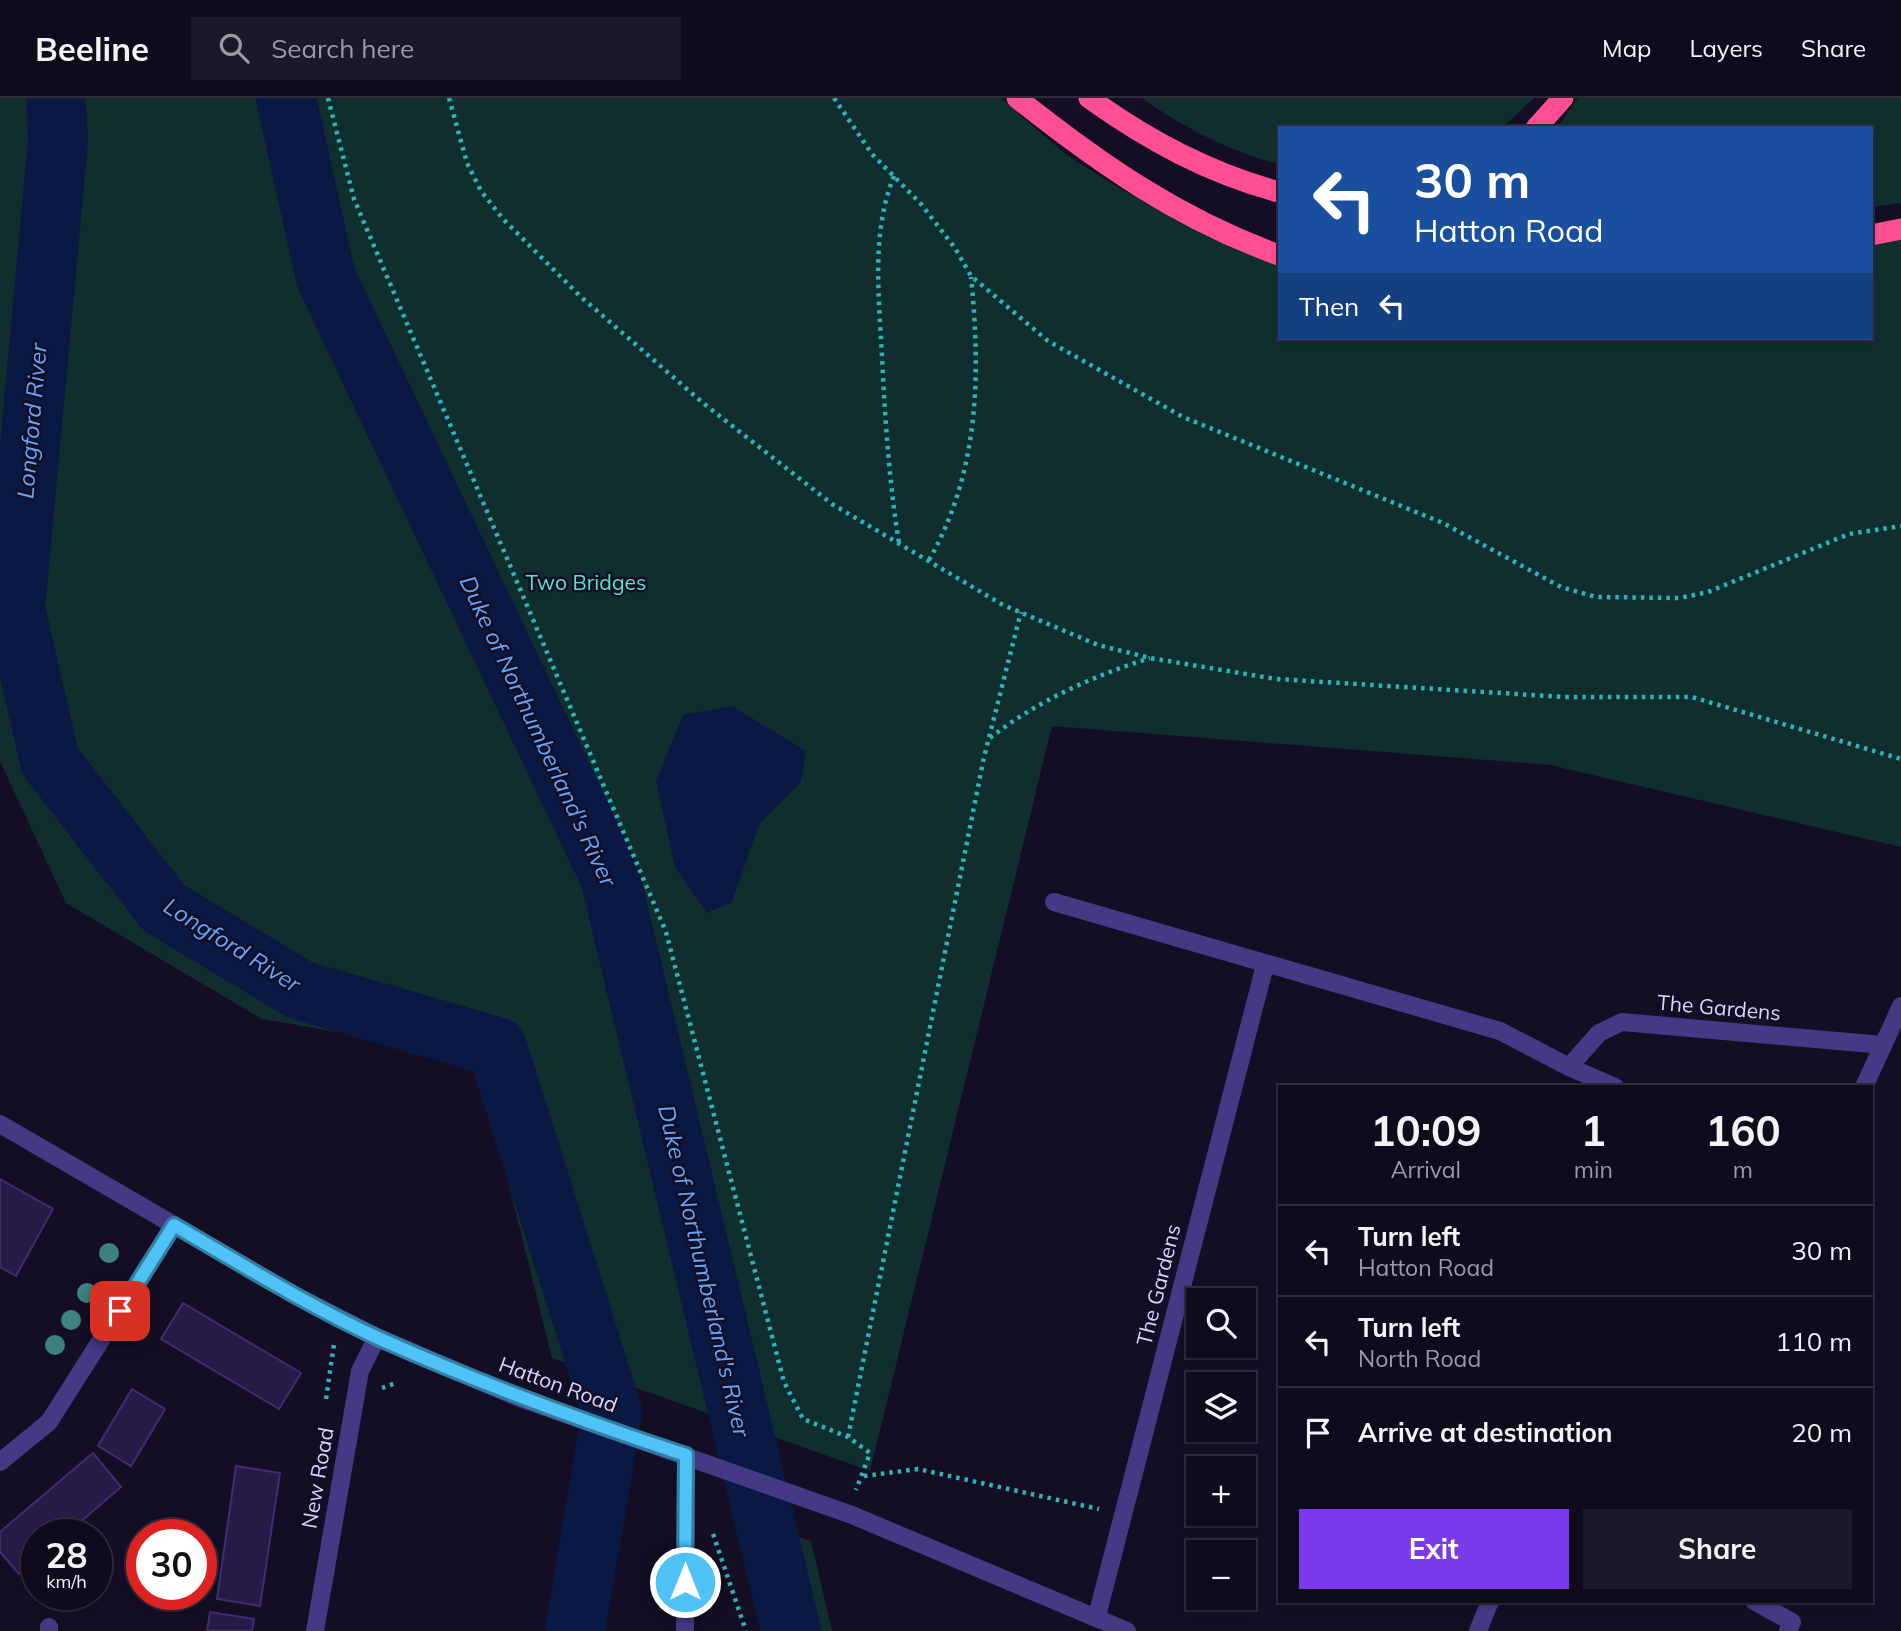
<!DOCTYPE html>
<meta charset="utf-8">
<style>
:root{--surface:#0f0a1c;--page:#1d1829;--text:#f1f3f6;--muted:#9b9aa3;--line:#2f2b3b;--accent:#7c3aed}
body{margin:0;font-family:Mulish,sans-serif;background:var(--page);color:var(--text);height:100vh;display:flex;flex-direction:column;font-size:26px;white-space:nowrap}
*{box-sizing:border-box;margin:0}
p{font-size:23px;color:var(--muted)}
.icon{flex:none;width:38px;height:38px;fill:none;stroke:currentColor;stroke-width:2;stroke-linecap:round;stroke-linejoin:round}
.map{position:relative;flex:1;overflow:hidden}
.sheet{position:absolute;left:1278px;top:987px;width:595px;height:518px;display:flex;flex-direction:column;background:var(--surface);border-radius:0px;box-shadow:0 2px 5px #0004,0 0 0 2px var(--line)}
.sheet>*{flex:none}
.banner{position:absolute;left:1278px;top:28px;width:595px;height:214px;border-radius:0px;box-shadow:0 2px 5px #0004,0 0 0 2px var(--line);background:#1a4fa0;color:#fff;overflow:hidden}
.fabs{position:absolute;left:1186px;top:1190px;display:grid;gap:14px}
.fabs a{display:grid;place-items:center;width:70px;height:70px;border-radius:0px;background:var(--surface);box-shadow:0 2px 5px #0004,0 0 0 2px var(--line);font-size:35px}
.speed{position:absolute;left:21px;top:1421px;display:flex;gap:14px;font-size:35px;font-weight:700;text-align:center}
.speed>*{display:grid;place-content:center;width:91px;height:91px;border-radius:50%;background:var(--surface);box-shadow:0 2px 5px #0004,0 0 0 2px var(--line);line-height:1}
.speed small{font-size:18px;font-weight:400}
.speed .limit{border:10px solid #d22;background:#fff;color:#111}
.pin{position:absolute;display:grid;place-items:center;width:60px;height:60px;color:#fff;margin:-30px;border-radius:14px;box-shadow:0 4px 10px #0006}
.me{position:absolute;width:77px;margin:-38px;rotate:0deg;stroke-linejoin:round;filter:drop-shadow(0 0 5px #0008)}
.turn{display:flex;align-items:center;gap:24px;height:147px;padding:0 21px;font-size:32px}
.turn .icon{width:91px;height:91px;stroke-width:2.5}
.turn b{display:block;font-size:49px;line-height:60px}
.then{display:flex;align-items:center;height:66px;padding:0 21px;background:#0003;gap:14px;font-size:26px}
.eta{display:flex;justify-content:space-evenly;align-items:center;height:119px;text-align:center}
.eta b{font-size:42px;font-weight:700;line-height:49px}
.button{display:flex;gap:14px;margin-top:auto;padding:14px 21px}
.button a{flex:1;height:80px;border-radius:0px;background:var(--accent);color:#fff;font-size:28px;font-weight:700;line-height:80px;text-align:center}
.button a+a{background:var(--page);color:var(--text)}
ul{padding:0;list-style:none}
li{display:flex;align-items:center;gap:21px;height:91px;padding:0 21px;border-top:2px solid var(--line)}
li div{flex:1}
li b{display:block;font-size:26px}
li em{font-style:normal}
header{display:flex;align-items:center;gap:42px;box-sizing:border-box;height:98px;padding:0 35px;background:var(--surface);border-bottom:2px solid var(--line)}
header strong{font-size:33px}
nav{display:flex;gap:38px;margin-inline-start:auto;font-size:24px}
.search{width:490px;height:63px;background:var(--page);display:flex;align-items:center;gap:18px;box-sizing:border-box;padding:0 24px;border-radius:0px;color:var(--muted);font-size:26px}
.map>svg:first-child{display:block}
.green{fill:#112e2f}
.water{fill:#091943}
.lines{fill:none;stroke-linecap:round;stroke-linejoin:round}
.river{stroke:#091943;stroke-width:60}
.building{fill:#271a46;stroke:#402c73;stroke-width:2}
.path{stroke:#2db4b8;stroke-width:4.5;stroke-dasharray:3.5 5;stroke-linecap:butt}
.minor{stroke:#433985;stroke-width:18}
.highway{stroke:#ff4e92;stroke-width:21}
.tree{fill:#3c8281}
.route-casing{stroke:#337fa1;stroke-width:18}
.route{stroke:#4fc3f7;stroke-width:12}
.labels{text-anchor:middle;stroke-width:5;stroke-linejoin:round;paint-order:stroke}
.park-label{font-size:21px;fill:#5de1cc;stroke:#140e25}
.street-label{font-size:21px;fill:#dcd3ff;stroke:#140e25}
.water-label{font-size:23px;font-style:italic;fill:#61a7ff;stroke:#140e25}
</style>
<header>
<strong>Beeline</strong>
<div class="search"><svg class="icon" aria-label="search" viewBox="0 0 24 24"><circle cx="10" cy="10" r="6"/><path d="M15 15l6 6"/></svg>Search here</div>
<nav><a>Map</a><a>Layers</a><a>Share</a></nav>
</header>
<div class="map">
<svg width="1901" height="1533" viewBox="0 0 1901 1533">
<rect width="100%" height="100%" fill="#140e25"/>
<!-- green -->
<g class="green">
<path d="M0,0H1001C1026,21 1051,46 1079,65C1142,106 1209,137 1279,165V240H1871V144L1901,140V749L1550,667L1052,628L870,1373L552,1260L477,958L262,921L66,805L0,663Z"/>
<path d="M1142,0H1534L1502,30H1279V66C1231,54 1182,29 1142,0Z"/>
<path d="M1578,0H1901V105L1871,109V30H1557Z"/>
<path d="M782,1433L811,1443L832,1533H816Z"/>
</g>
<!-- water -->
<path class="water" d="M732,608L806,653L801,684L759,726L732,804L707,815L675,769L656,683L683,617Z"/>
<g class="lines">
<!-- river -->
<g class="river">
<path d="M56,0L58,43L15,511L50,663L164,810L300,892L497,949L612,1314L575,1533"/>
<path d="M286,0L326,180L610,779L791,1533"/>
</g>
</g>
<!-- building -->
<g class="building">
<path d="M0,1081L53,1111L16,1178L0,1169Z"/>
<path d="M183,1205L301,1275L279,1311L161,1241Z"/>
<path d="M132,1291L165,1311L131,1368L98,1348Z"/>
<path d="M93,1355L121,1389L65,1437H37V1461L19,1476L0,1454V1434Z"/>
<path d="M236,1368L280,1375L260,1508L217,1501Z"/>
<path d="M210,1514L254,1521L252,1533H207Z"/>
</g>
<g class="lines">
<!-- path -->
<g class="path">
<path d="M328,0L354,101L666,834L784,1284L803,1321L848,1339L870,1355L856,1392"/>
<path d="M449,0L467,65L481,93L504,122L580,198L703,305L832,406L1003,507L1098,547L1150,560L1276,581L1564,599H1692L1901,661"/>
<path d="M834,0L872,56L921,106L955,150L971,178L1048,243L1183,319L1443,425L1561,489L1596,499L1680,500L1708,494L1849,436L1901,428"/>
<path d="M894,78C871,134 879,199 882,258C885,321 889,383 899,445"/>
<path d="M929,462C979,375 981,277 971,179"/>
<path d="M990,640C1037,603 1093,578 1150,560"/>
<path d="M382,1290L396,1285"/>
<path d="M326,1301L334,1246"/>
<path d="M848,1339L984,659L1021,514"/>
<path d="M864,1378L918,1371L1099,1411"/>
<path d="M713,1436L746,1533"/>
</g>
<!-- minor -->
<g class="minor">
<path d="M1054,804L1500,933L1569,969L1615,989"/>
<path d="M1569,969L1599,935L1622,924L1883,947"/>
<path d="M1864,989L1901,908"/>
<path d="M0,1026L296,1198L377,1239L517,1299L852,1417L1127,1533"/>
<path d="M0,1364L49,1324L174,1127"/>
<path d="M1754,1503L1792,1524L1788,1533"/>
<path d="M1097,1518L1265,867"/>
<path d="M49,1533V1529"/>
<path d="M315,1533L360,1273L377,1239"/>
<path d="M685,1533L686,1357"/>
<path d="M1478,1533L1490,1503"/>
</g>
<!-- highway -->
<g class="highway">
<path d="M1017,0C1100,66 1179,121 1279,157"/>
<path d="M1089,0C1149,43 1209,75 1279,94"/>
<path d="M1536,30L1563,0"/>
<path d="M1871,137L1901,131"/>
</g>
</g>
<!-- trees -->
<g class="tree">
<circle cx="109" cy="1155" r="10"/>
<circle cx="87" cy="1195" r="10"/>
<circle cx="71" cy="1222" r="10"/>
<circle cx="55" cy="1247" r="10"/>
</g>
<g class="lines">
<defs>
<path id="route" d="M120,1213L174,1127C241,1166 307,1207 378,1240C479,1285 582,1323 686,1357L685,1484"/>
</defs>
<!-- route casing -->
<use href="#route" class="route-casing"/>
<!-- route -->
<use href="#route" class="route"/>
</g>
<g class="labels">
<!-- park labels -->
<g class="park-label">
<text x="586" y="492">Two Bridges</text>
</g>
<!-- street labels -->
<g class="street-label">
<text transform="translate(1719 910) rotate(5)" y="7">The Gardens</text>
<text transform="translate(1159 1187) rotate(-76)" y="7">The Gardens</text>
<text transform="translate(558 1287) rotate(20)" y="7">Hatton Road</text>
<text transform="translate(318 1380) rotate(-80)" y="7">New Road</text>
</g>
<!-- water labels -->
<g class="water-label">
<text transform="translate(32 323) rotate(-85)" y="8">Longford River</text>
<text transform="translate(538 633) rotate(65)" y="8">Duke of Northumberland's River</text>
<text transform="translate(232 847) rotate(32)" y="8">Longford River</text>
<text transform="translate(704 1173) rotate(77)" y="8">Duke of Northumberland's River</text>
</g>
</g>
</svg>
<div class="fabs">
<a><svg class="icon" aria-label="search" viewBox="0 0 24 24"><circle cx="10" cy="10" r="6"/><path d="M15 15l6 6"/></svg></a>
<a><svg class="icon" aria-label="layers" viewBox="0 0 24 24"><path d="M12 4l9 5-9 5-9-5zM3 14l9 5 9-5"/></svg></a>
<a>+</a>
<a>−</a>
</div>
<div class="speed"><div>28<small>km/h</small></div><div class="limit">30</div></div>
<div class="pin" style="left:120px;top:1213px;background:#d93025"><svg class="icon" aria-label="arrive" viewBox="0 0 24 24"><path d="M6 21V4h12l-3 4 3 4H6"/></svg></div>
<svg class="me" style="left:685px;top:1484px" viewBox="-20 -20 40 40"><circle r="17" fill="#4fc3f7" stroke="#fff" stroke-width="3"/><path d="M0-11L8 9 0 5-8 9z" fill="#fff"/></svg>
<div class="banner">
<div class="turn"><svg class="icon" aria-label="left" viewBox="0 0 24 24"><path d="M17 20v-9H6M10 6l-5 5 5 5"/></svg><div><b>30 m</b>Hatton Road</div></div>
<div class="then">Then<svg class="icon" aria-label="left" viewBox="0 0 24 24"><path d="M17 20v-9H6M10 6l-5 5 5 5"/></svg></div>
</div>
<section class="sheet">
<div class="eta">
<div><b>10:09</b><p>Arrival</p></div>
<div><b>1</b><p>min</p></div>
<div><b>160</b><p>m</p></div>
</div>
<ul>
<li><svg class="icon" aria-label="left" viewBox="0 0 24 24"><path d="M17 20v-9H6M10 6l-5 5 5 5"/></svg><div><b>Turn left</b><p>Hatton Road</p></div><em>30 m</em></li>
<li><svg class="icon" aria-label="left" viewBox="0 0 24 24"><path d="M17 20v-9H6M10 6l-5 5 5 5"/></svg><div><b>Turn left</b><p>North Road</p></div><em>110 m</em></li>
<li><svg class="icon" aria-label="arrive" viewBox="0 0 24 24"><path d="M6 21V4h12l-3 4 3 4H6"/></svg><div><b>Arrive at destination</b></div><em>20 m</em></li>
</ul>
<div class="button"><a>Exit</a><a>Share</a></div>
</section>
</div>
